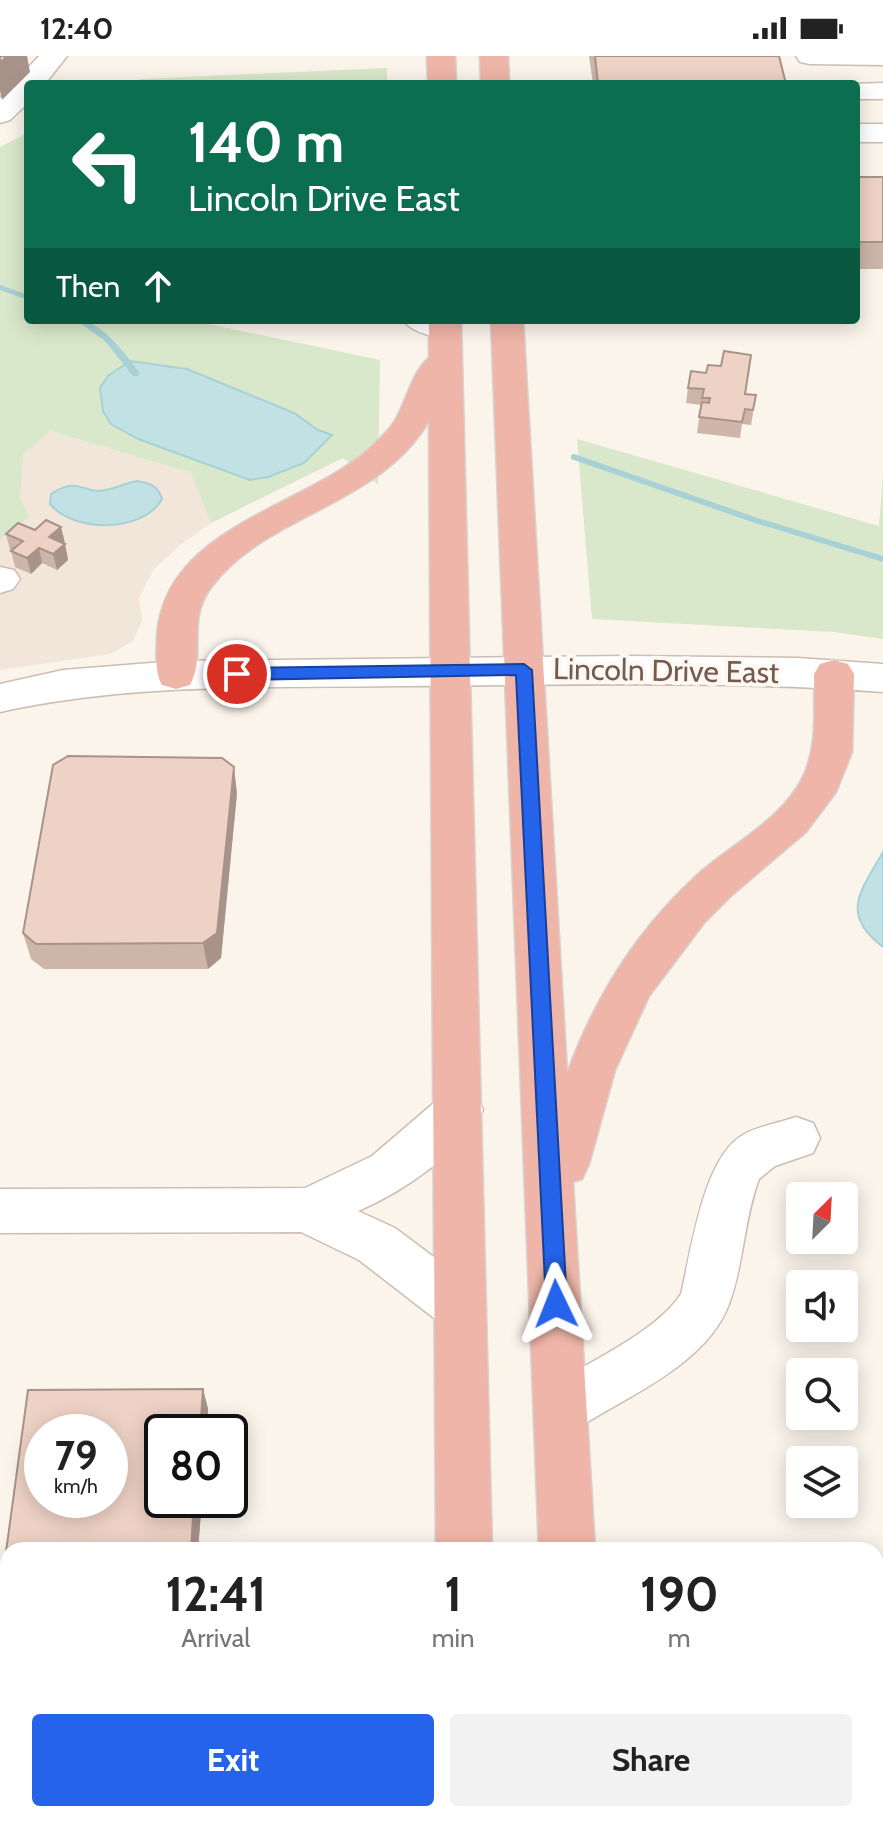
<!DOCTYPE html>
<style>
:root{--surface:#fff;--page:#f2f2f2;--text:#222;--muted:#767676;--accent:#2563eb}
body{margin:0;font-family:Cabin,sans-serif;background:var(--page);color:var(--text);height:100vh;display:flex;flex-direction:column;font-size:30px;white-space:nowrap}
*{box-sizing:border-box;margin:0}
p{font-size:26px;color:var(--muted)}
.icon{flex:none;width:44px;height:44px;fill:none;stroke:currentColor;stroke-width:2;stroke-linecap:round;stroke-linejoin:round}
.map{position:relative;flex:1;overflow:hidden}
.sheet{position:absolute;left:0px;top:1486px;width:884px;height:280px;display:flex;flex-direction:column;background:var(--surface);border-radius:24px 24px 0 0;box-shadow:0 4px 20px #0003}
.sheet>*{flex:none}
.hud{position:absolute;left:24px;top:24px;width:836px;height:244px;border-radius:8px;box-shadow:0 4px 20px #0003;background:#0b6e4f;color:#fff;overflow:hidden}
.needle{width:52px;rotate:24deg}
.fabs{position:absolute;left:786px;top:1126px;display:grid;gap:16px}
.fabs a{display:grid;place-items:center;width:72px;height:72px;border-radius:8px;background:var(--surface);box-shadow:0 4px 20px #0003;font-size:40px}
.speed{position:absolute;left:24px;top:1358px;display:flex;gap:16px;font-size:40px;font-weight:700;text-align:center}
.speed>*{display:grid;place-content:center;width:104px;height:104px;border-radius:50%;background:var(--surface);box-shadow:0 4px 20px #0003;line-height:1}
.speed small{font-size:20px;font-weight:400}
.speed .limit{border:4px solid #111;border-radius:12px;background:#fff;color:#111}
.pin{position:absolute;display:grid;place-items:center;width:68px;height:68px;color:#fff;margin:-34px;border:4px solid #fff;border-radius:50%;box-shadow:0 2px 8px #0007}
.me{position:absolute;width:88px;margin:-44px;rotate:358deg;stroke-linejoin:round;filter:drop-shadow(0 0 6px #0008)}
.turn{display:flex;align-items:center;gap:28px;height:168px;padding:0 32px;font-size:36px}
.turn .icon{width:104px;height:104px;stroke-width:2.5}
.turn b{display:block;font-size:56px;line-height:68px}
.then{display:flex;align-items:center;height:76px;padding:0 32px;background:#0003;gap:16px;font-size:30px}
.eta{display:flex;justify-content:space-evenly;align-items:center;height:136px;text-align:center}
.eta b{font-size:48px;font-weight:700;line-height:56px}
.primary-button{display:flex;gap:16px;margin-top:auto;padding:16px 32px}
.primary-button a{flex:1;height:92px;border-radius:8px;background:var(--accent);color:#fff;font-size:32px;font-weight:700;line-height:92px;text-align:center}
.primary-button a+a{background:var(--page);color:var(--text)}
.status{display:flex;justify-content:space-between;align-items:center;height:56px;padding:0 40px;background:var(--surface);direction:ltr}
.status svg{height:22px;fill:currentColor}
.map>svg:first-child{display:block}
.residential{fill:#f2e5da}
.green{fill:#d9e8ca}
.water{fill:#c1e1e4;stroke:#a8d1d5;stroke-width:2}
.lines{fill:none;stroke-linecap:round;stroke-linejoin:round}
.stream{fill:#a8d1d5;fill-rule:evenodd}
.minor-casing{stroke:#cdbcb2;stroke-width:3}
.highway-casing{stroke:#d8d1ce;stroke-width:3}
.minor{fill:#fff;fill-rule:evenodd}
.highway{fill:#efb5a8;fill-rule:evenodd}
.wall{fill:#cdb5a9;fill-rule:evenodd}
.shaded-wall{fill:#a7938a}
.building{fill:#eed2c5;stroke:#a7938a;stroke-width:2;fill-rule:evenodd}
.route{fill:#2563eb;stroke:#184099;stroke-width:2}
.labels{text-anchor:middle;stroke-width:8;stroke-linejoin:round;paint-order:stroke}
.street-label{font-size:30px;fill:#755a50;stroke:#fef8f2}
</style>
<div class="status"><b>12:40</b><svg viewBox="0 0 49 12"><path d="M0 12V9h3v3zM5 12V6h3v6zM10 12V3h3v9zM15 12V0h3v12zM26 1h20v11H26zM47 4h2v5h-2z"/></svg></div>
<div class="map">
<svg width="883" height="1766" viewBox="0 0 883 1766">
<rect width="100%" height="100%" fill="#fbf4eb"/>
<!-- residential -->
<path class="residential" d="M39,372L191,417L211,467L180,489L153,514L139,542L142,564L133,585L110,598L0,614V383Z"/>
<!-- green -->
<g class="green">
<path d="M387,12V28H131L141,23Z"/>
<path d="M28,77V264H189L380,304L378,428L343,402L211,467L191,417L50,375L23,398L20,442L29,461L0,483V91Z"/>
<path d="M577,383L879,470L883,418V583L834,576L592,563Z"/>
</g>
<!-- water -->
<g class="water">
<path d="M130,305L187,313L294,357L318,374L332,379L304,407L268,421L250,424L138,383L111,368L103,355L100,332L108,320Z"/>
<path d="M137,425C151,427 158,430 162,443C143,477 74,477 50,448L51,438C80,419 83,439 106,434C116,432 126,427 137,425Z"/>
<path d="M883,796V891C839,858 861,835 883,796Z"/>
</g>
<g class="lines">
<!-- stream -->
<g class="stream">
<path d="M0,229L28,239V244L0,234Z"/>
<path d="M76,264C102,264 124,297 139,316V320H133L105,285Z"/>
<path d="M574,398L758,462L883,500V506L752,466L571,403V399Z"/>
</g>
<defs>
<g id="minor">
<path d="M39,0H67L45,28H28V47L10,64L0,67V42Z"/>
<path d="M796,0H883V9L810,8L800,6Z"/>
<path d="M883,27V43H856V28H850Z"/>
<rect x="856" y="68" width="27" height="18"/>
<path d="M403,264H450L461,273L457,280C440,284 413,278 403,264Z"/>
<path d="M0,511L14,514L20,523L13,533L0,537Z"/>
<path d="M628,600L798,602L883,608V636C722,624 560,629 398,630C265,632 131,627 0,656V628L63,614L176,605Z"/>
<path d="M459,1034L476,1040L483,1054C462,1096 401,1137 358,1155L395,1172L479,1235L486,1252L479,1269L461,1276L443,1269L359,1204L301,1176L0,1177V1133L305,1132L372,1100L442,1040Z"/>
<path d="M796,1061L813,1067L820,1082L813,1097L775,1110L759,1123C744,1162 744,1208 729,1248C707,1307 632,1338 581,1370L562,1377L543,1370L536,1352L543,1334C582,1310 657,1276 681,1238C691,1197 703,1101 743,1079C758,1070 779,1067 796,1061Z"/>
</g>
<g id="highway">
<path d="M427,0H455L456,28H428Z"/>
<path d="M480,0H508L509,28H481Z"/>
<path d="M429,264H461L492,1494H436L429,365C378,451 268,457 212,530C185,565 207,599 190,629L176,633L162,629C154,615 157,597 157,581C163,472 302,452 369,393C378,384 387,377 394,366C406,348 412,315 429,302Z"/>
<path d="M491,264H523L567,1018C594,943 637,874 696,820C730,789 782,764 803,721C818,689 814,652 814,618L820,608L834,604L848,608L854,618L852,696L836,736L806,776L733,838L704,867L649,940L615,1014L589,1108L582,1123L573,1126L595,1494H539Z"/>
<rect x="438" y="1758" width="60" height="8"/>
<rect x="550" y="1758" width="60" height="8"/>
</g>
</defs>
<!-- minor casing -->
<use href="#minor" class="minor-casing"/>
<!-- highway casing -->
<use href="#highway" class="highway-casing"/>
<!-- minor -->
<use href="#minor" class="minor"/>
<!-- highway -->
<use href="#highway" class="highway"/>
</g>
<!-- wall -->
<g class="wall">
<path d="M589,0H779L786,28H593Z"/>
<rect x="856" y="121" width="27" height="92"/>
<path d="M688,332L756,339L751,369L742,368L740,382L697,377L701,349L686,347Z"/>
<path d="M6,478L65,487L68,504L57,514L42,507L31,518L15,511L11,495L12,494H10Z"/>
<path d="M237,737L221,902L208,913H44L31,903L23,877Z"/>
<path d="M203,1333L208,1353L207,1376H162V1444H202L198,1494H8V1720H0V1540L28,1334ZM42,1376H110V1444H42Z"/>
</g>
<!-- shaded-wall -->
<g class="shaded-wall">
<path d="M7,0H27L30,16L2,44L0,35V7Z"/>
<path d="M61,471L65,487L53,497L49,481Z"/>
<path d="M65,488L68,504L57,514L53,498Z"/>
<path d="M39,492L42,507L31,518L27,502Z"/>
<path d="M234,711L237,737L221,902L208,913L203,887Z"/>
<path d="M203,1333L208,1353L207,1376H200Z"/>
<path d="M194,1444H202L198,1494H191Z"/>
</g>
<!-- building -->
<g class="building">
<path d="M0,0H7L0,7Z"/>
<path d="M595,0H779L786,28H598Z"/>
<rect x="856" y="121" width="27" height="65"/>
<path d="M724,295L751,299L745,338L756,339L753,354L745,353L742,366L699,361L702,346L709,347L710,342H702L704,333L688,332L691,315L706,317L708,309L721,310Z"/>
<path d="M46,464L61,471L49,481L65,488L53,498L39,492L27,502L11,495L23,485L6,478L18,467L35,474Z"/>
<path d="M68,700L222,702L234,711L217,877L203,887L36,888L23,877L53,709Z"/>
<path d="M203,1333L200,1376H162V1444H194L191,1494H8V1707H0V1540L28,1334ZM42,1376H110V1444H42Z"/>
</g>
<!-- route -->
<path class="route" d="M524,608L532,614L567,1248L564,1255L556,1258L549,1255L546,1248L516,619L237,624L229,618L237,612Z"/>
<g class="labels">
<!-- street labels -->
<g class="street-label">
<text transform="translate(666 615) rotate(1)" y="10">Lincoln Drive East</text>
</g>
</g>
</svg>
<div class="fabs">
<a><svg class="needle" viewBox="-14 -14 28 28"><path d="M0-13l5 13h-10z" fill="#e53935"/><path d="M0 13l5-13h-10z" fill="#767676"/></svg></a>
<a><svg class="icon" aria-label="sound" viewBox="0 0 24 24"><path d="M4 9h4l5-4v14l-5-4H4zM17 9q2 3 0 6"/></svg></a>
<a><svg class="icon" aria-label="search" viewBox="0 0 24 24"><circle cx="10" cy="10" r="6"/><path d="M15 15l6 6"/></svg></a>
<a><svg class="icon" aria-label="layers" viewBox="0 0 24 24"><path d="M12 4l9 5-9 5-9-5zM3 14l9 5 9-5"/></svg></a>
</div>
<div class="speed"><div>79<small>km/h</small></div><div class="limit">80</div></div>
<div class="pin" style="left:237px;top:618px;background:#d93025"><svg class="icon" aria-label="arrive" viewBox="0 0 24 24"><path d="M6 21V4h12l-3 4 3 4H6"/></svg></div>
<svg class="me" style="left:556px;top:1248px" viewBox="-20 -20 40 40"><path d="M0-17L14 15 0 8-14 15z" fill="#2563eb" stroke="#fff" stroke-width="4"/></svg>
<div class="hud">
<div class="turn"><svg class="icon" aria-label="left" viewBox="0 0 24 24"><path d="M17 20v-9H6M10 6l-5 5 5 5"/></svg><div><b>140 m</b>Lincoln Drive East</div></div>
<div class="then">Then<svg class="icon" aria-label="ahead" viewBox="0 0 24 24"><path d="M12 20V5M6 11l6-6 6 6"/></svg></div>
</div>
<section class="sheet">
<div class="eta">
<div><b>12:41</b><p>Arrival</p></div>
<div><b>1</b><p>min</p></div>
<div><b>190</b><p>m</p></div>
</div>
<div class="primary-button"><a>Exit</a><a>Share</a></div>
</section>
</div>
